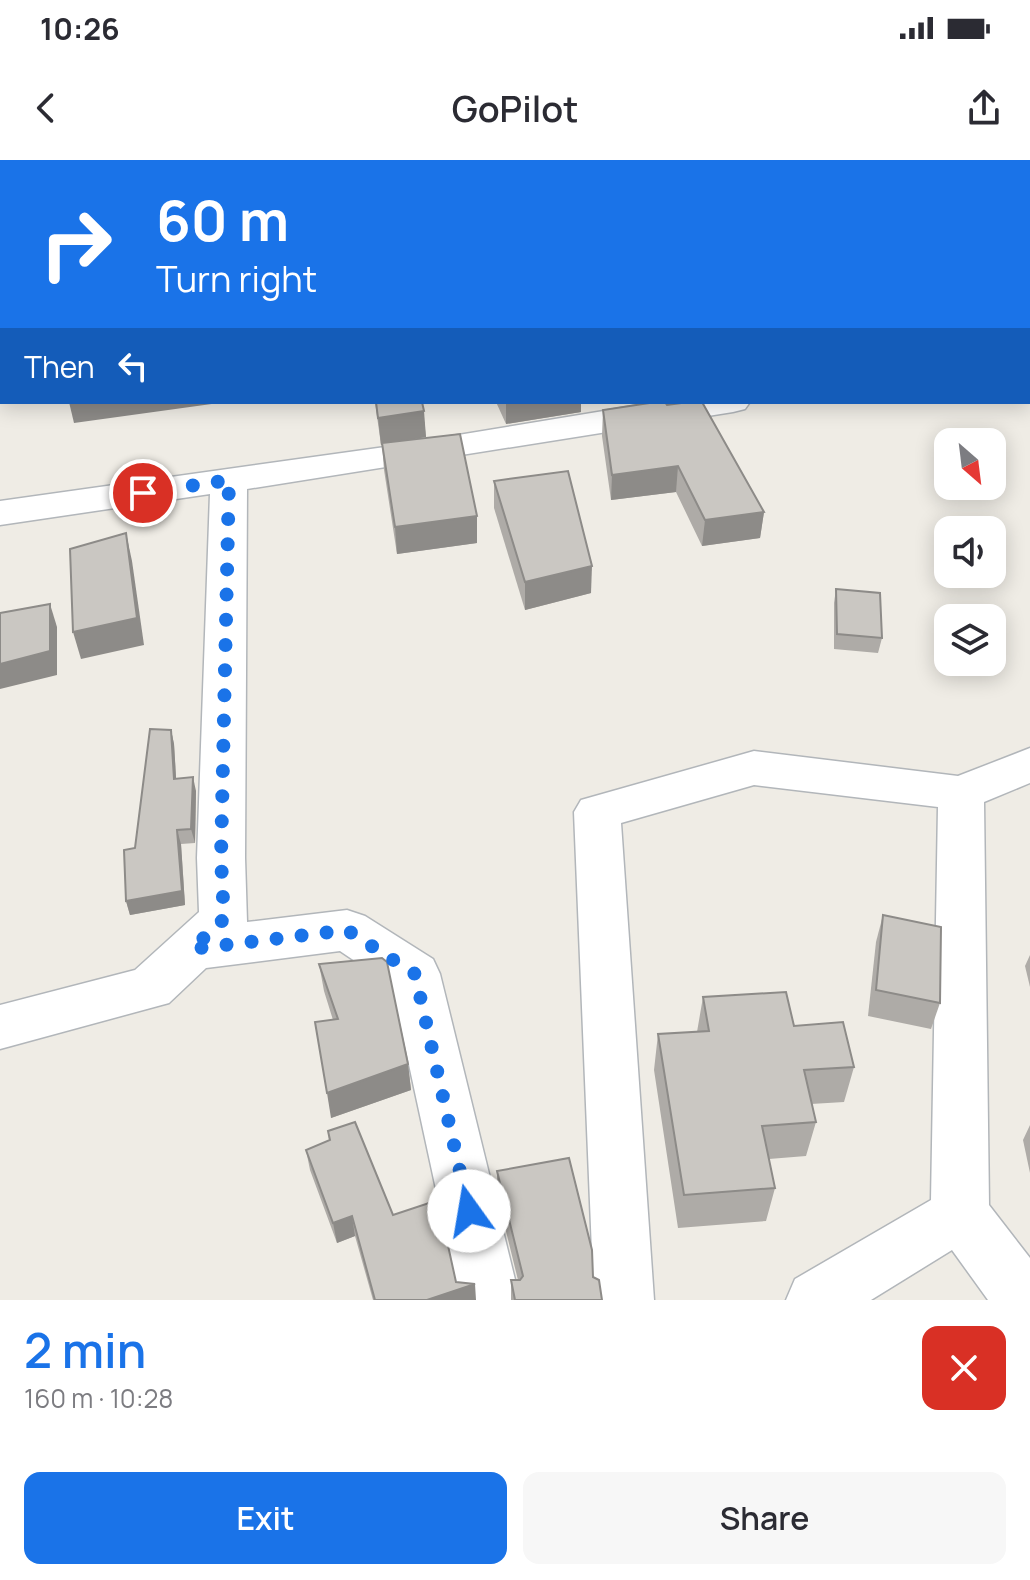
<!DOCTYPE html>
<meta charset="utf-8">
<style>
:root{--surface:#fff;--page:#f7f7f7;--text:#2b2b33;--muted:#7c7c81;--accent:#1a73e8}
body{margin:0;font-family:Manrope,sans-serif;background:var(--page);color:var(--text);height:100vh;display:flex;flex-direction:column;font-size:30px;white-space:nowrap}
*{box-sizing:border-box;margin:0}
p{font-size:26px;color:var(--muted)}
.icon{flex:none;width:44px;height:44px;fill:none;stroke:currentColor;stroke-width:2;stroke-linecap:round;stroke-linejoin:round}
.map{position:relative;height:1140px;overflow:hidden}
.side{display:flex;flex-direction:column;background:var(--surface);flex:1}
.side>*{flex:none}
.guide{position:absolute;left:0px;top:0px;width:1030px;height:244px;box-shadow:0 4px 20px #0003;background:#1a73e8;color:#fff;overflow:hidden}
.needle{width:52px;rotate:152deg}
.buttons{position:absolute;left:934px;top:268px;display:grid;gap:16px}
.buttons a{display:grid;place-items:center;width:72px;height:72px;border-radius:16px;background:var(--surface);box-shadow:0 4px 20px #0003;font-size:40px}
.pin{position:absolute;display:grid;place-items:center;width:68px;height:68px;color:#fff;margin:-34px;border:4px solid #fff;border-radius:50%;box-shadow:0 2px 8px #0007}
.me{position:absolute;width:88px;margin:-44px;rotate:347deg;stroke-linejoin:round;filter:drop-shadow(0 0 6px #0008)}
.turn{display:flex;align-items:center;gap:28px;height:168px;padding:0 24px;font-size:36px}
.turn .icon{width:104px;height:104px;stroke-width:2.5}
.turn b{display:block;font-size:56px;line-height:68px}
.then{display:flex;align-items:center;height:76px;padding:0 24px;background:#0003;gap:16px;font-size:30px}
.round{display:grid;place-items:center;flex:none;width:84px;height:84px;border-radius:16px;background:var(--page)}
.head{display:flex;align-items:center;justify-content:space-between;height:136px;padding:0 24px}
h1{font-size:48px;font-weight:600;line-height:60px;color:var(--accent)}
.action{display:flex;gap:16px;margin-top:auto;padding:16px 24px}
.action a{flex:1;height:92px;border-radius:16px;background:var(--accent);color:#fff;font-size:32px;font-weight:600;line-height:92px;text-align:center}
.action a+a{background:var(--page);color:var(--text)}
.status{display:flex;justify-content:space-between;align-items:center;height:56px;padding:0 40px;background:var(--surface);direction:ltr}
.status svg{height:22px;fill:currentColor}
header{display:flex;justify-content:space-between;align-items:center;height:104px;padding:0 24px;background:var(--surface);font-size:36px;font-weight:600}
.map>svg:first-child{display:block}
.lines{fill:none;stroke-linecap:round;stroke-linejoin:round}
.street-casing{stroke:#b2b6ba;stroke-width:3}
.secondary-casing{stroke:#b1b6ba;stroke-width:3}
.street{fill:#fff;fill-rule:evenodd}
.secondary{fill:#fff;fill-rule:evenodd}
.wall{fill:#aeaba7}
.shaded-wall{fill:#8d8b88}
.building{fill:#cac7c2;stroke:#8d8b88;stroke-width:2}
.route{stroke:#1a73e8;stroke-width:14;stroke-dasharray:0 25.2}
</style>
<div class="status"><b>10:26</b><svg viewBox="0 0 49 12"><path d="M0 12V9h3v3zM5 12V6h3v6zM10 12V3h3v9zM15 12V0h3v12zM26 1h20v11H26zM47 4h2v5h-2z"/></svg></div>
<header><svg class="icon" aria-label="back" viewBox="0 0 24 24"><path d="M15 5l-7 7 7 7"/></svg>GoPilot<svg class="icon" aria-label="share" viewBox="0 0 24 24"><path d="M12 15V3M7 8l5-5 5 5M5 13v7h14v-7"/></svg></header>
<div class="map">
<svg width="1030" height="1140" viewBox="0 0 1030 1140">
<rect width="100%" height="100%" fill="#efece5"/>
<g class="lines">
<defs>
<g id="street">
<rect x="25" y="0" width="28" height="2"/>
<path d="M795,0H823L824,2H796Z"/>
<rect x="1028" y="207" width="2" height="22"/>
<path d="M658,242H750L745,249L733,252L247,329L245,698L247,762L347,750L365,756L433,799L440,814L520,1140H460L392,826L340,791L206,808L169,843L0,889V845L135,810L199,752L197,698L210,334L0,365V341L385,287Z"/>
<path d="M1030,588V623L984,642L989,1045L1030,1098V1140H988L952,1090L871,1140H786L795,1119L931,1040L938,647L754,625L621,663L654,1140H594L574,652L581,640L754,591L958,616Z"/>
</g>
<path id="secondary" d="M278,0H319L277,2Z"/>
</defs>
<!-- street casing -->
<use href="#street" class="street-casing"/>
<!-- secondary casing -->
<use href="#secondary" class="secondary-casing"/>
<!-- street -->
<use href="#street" class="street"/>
<!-- secondary -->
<use href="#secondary" class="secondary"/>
</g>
<!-- wall -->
<g class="wall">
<path d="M848,0H976L978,2H850Z"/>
<path d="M375,242H422L426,277L402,281L477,383L397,394L384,310L382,284L381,285Z"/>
<path d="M496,242H581V252L506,264Z"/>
<path d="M603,250L764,352L760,378L702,386L676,332L611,340L602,276Z"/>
<path d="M494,321L591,433L525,450L494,348Z"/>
<path d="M836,429L882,478L878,493L834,489V443Z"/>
<path d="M171,570L174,584L176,618L196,631L195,683L181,684L185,745L130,755L126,741L135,688Z"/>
<path d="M883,755L940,843L931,869L868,856L876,782Z"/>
<path d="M1030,795V827L1025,806Z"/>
<path d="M319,804L408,904L411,930L331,958L333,860L324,831Z"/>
<path d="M703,837L794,866L854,907L844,942L811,944L816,962L806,996L769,999L775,1028L766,1061L678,1068L654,910L658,874L697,872Z"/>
<path d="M1030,965V1013L1023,980Z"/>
<path d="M328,971L393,1055L456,1122L476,1140H373L355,1076L337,1083L310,1010L306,990L329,980Z"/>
<path d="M497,1011L593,1117L602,1140H511V1120H518L497,1035Z"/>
</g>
<!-- shaded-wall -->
<g class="shaded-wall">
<rect x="0" y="162" width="2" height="11"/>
<path d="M69,242H226L74,263Z"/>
<path d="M506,242H581V252L506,264Z"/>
<path d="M424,251L426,277L381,285L378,258Z"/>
<path d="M678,306L676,332L611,340L612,315Z"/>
<path d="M764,352L760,378L702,386L705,360Z"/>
<path d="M477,356V383L397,394L395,367Z"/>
<path d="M126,373L132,401L144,485L81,499L73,472Z"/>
<path d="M592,406L591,433L525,450V422Z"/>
<path d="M50,444L57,467V515L0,529V504Z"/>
<path d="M171,570L174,584L177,633L174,619Z"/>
<path d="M193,617L196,631L195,683L191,669Z"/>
<path d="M177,670L181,684L185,745L130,755L126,741Z"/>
<path d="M408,904L411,930L331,958L327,933Z"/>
<path d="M352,1056L355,1076L337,1083L333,1063Z"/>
<path d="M475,1124L476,1140H427Z"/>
</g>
<!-- building -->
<g class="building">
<path d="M545,0H708V2H532Z"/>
<path d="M867,0H976L978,2H869Z"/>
<path d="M0,15L2,23V162H0Z"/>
<path d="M376,242H422L424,251L378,258Z"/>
<path d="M656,242H665L667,245L689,242H702L764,352L705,360L678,306L612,315L603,250Z"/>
<path d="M460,274L477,356L395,367L382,283Z"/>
<path d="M568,311L592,406L525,422L494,321Z"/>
<path d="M126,373L137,458L73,472L70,389Z"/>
<path d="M836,429L880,433L882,478L837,474Z"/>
<path d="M50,444V491L0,504V453Z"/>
<path d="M150,569L171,570L174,619L193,617L191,669L177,670L182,731L126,741L124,690L135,688Z"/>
<path d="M883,755L941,767L940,843L876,830Z"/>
<path d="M382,798L387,802L408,904L327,933L315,862L338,859L319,804Z"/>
<path d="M786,832L794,866L843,862L854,907L804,910L816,962L762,966L775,1028L684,1035L658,874L709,871L703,837Z"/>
<path d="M355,962L393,1055L438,1040L456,1122L475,1124L427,1140H375L352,1056L333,1063L306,990L330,980L328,971Z"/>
<path d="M569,998L592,1090L593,1117L599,1120L602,1140H515L511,1120H520L523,1116L497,1011Z"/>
</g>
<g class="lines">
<!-- route -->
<path class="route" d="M143,333L229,320L221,698L224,759L192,789L347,770L415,814L469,1051"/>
</g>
</svg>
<div class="buttons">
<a><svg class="needle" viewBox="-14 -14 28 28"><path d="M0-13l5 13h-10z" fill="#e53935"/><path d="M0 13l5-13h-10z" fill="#7c7c81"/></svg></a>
<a><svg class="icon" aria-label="sound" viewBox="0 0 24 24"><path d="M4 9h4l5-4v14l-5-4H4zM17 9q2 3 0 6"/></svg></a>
<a><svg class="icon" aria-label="layers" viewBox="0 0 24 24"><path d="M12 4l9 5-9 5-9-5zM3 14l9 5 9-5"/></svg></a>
</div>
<div class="pin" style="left:143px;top:333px;background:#d93025"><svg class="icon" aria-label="arrive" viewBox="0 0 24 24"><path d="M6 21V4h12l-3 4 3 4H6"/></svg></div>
<svg class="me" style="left:469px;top:1051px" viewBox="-20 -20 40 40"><circle r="19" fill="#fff"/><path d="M0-13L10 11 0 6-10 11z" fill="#1a73e8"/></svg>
<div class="guide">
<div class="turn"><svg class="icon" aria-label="right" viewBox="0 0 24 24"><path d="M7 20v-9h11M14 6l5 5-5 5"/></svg><div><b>60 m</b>Turn right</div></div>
<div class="then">Then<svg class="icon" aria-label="left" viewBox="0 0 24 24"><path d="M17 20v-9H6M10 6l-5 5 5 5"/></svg></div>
</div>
</div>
<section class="side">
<div class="head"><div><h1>2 min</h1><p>160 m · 10:28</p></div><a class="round" style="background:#d93025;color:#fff"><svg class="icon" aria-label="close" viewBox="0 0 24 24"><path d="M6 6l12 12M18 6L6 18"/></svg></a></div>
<div class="action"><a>Exit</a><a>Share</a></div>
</section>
